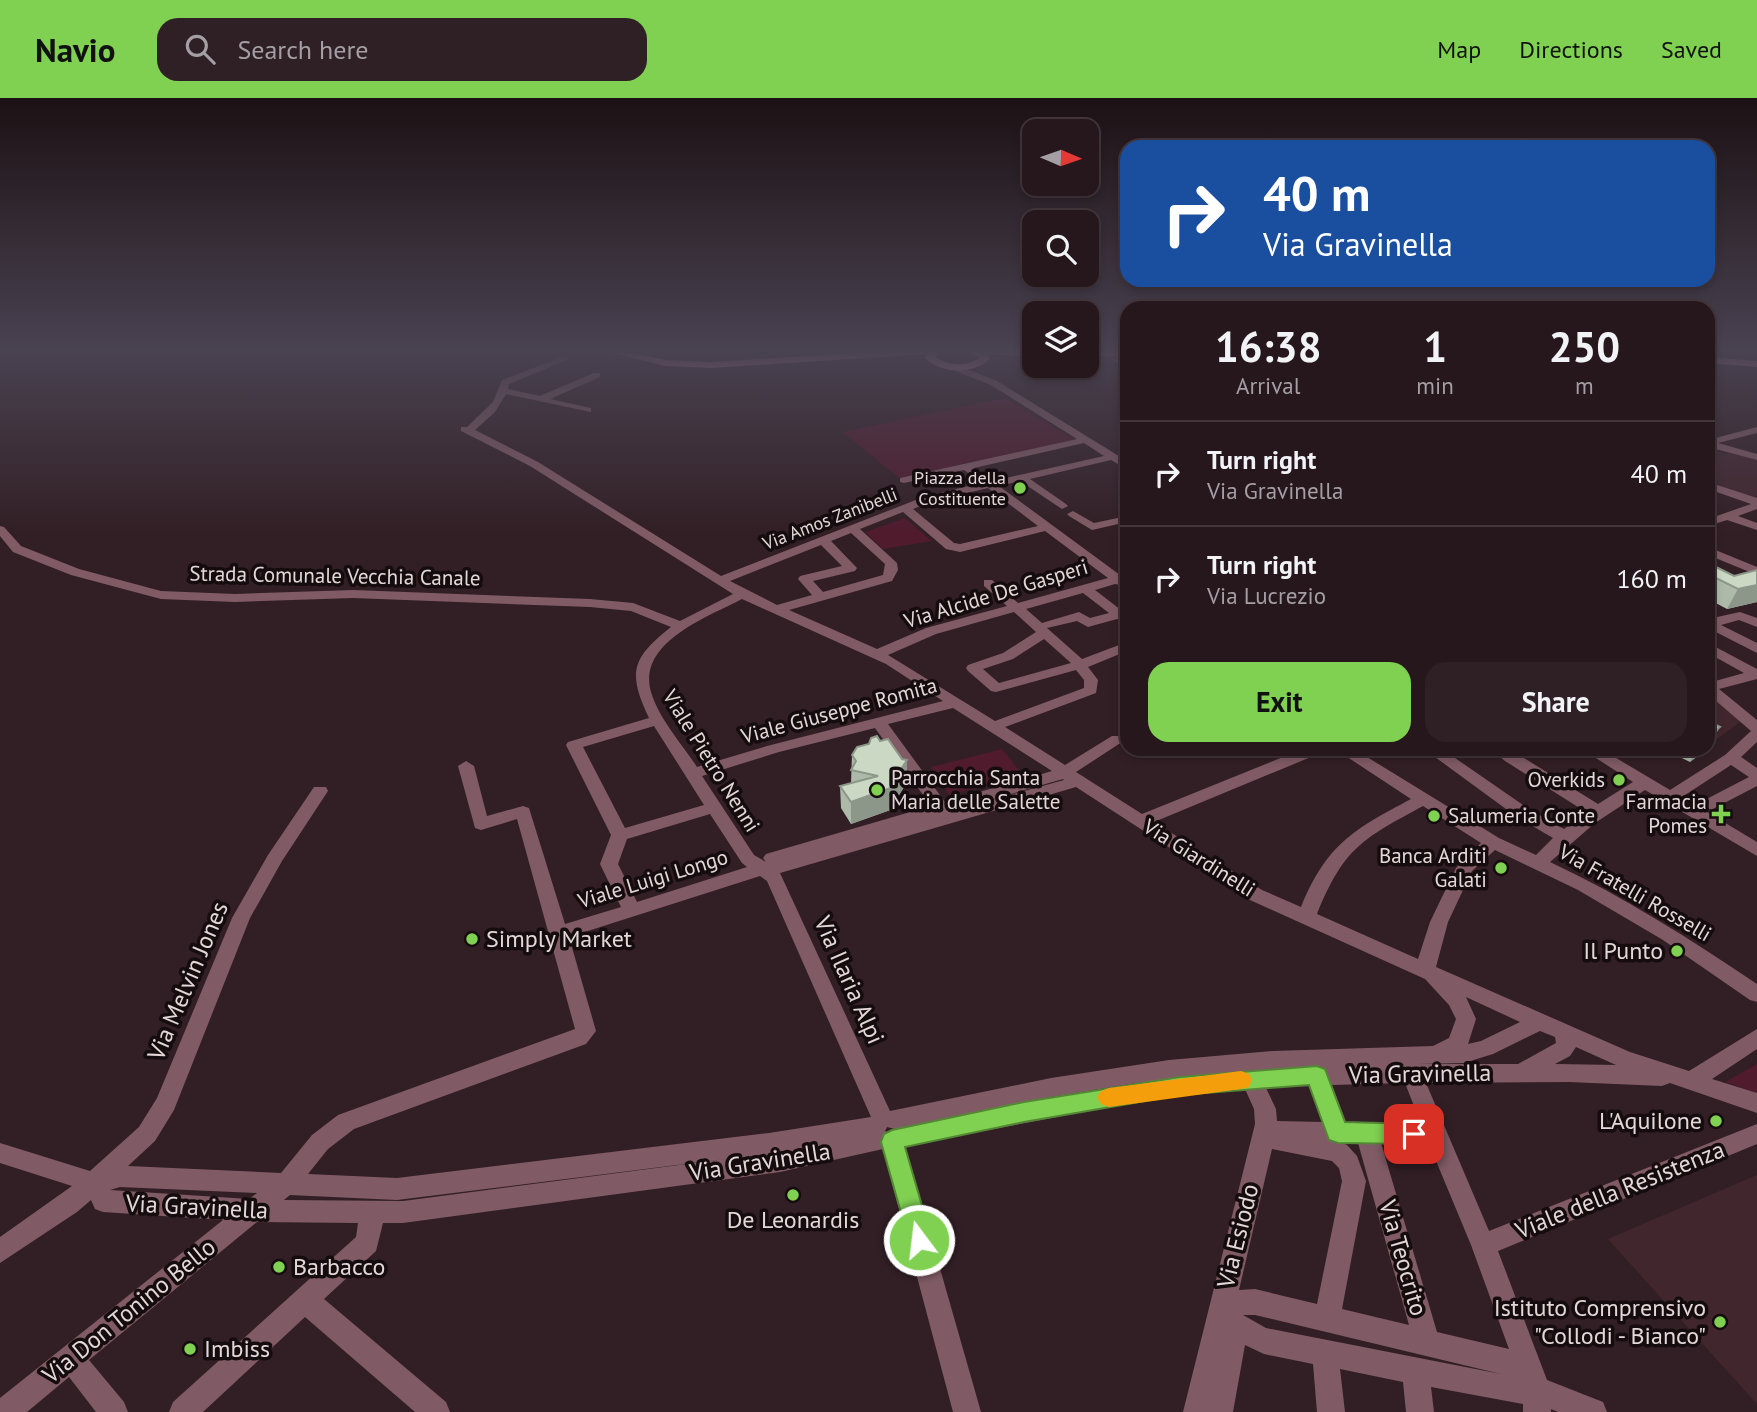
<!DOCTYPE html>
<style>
:root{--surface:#26171c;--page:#2e2025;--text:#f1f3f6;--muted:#a49fa3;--line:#42363b;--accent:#80d051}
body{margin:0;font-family:"PT Sans",sans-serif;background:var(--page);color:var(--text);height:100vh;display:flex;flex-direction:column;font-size:26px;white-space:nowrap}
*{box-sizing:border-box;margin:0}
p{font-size:23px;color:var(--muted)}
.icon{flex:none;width:38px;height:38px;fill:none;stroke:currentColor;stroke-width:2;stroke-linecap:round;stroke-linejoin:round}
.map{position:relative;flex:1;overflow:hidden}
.drawer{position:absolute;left:1120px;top:203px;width:595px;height:455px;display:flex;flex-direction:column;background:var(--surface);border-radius:21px;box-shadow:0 4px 10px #0003,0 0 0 2px var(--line)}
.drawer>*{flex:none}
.guide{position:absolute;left:1120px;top:42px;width:595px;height:147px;border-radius:21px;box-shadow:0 4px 10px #0003,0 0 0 2px var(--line);background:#1a4fa0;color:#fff;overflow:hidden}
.needle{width:46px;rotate:92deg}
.tools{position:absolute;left:1022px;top:21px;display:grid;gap:14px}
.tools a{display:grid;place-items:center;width:77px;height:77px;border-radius:14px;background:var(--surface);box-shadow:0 4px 10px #0003,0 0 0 2px var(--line);font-size:35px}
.pin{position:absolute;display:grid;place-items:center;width:60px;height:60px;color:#fff;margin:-30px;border-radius:14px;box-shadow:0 4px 10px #0006}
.me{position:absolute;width:77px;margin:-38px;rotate:345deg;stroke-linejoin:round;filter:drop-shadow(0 0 5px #0008)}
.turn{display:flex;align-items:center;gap:24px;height:147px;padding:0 28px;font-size:32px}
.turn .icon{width:91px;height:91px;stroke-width:2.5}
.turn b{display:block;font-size:49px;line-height:60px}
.eta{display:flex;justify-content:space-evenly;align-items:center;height:119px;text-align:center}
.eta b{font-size:42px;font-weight:800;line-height:49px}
.primary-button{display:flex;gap:14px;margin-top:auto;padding:14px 28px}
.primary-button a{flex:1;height:80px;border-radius:21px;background:var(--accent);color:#111;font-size:28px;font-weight:800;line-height:80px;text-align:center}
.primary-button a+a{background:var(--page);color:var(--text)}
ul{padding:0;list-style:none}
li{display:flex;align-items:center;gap:21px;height:105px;padding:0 28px;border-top:2px solid var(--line)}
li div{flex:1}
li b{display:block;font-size:26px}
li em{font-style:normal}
header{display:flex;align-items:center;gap:42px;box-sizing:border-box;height:98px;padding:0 35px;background:var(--accent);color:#111}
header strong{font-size:33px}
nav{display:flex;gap:38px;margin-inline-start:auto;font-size:24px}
.search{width:490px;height:63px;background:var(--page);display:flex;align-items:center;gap:18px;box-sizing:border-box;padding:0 24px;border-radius:21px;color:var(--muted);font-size:26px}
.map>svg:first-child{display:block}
.built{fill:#41262e}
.green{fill:#4f1b2d}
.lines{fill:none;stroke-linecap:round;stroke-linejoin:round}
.minor{fill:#805b65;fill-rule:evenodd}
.major{fill:#da8fa5;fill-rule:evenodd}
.wall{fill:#aebaa9}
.shaded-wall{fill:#8d9789}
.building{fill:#cad8c4;stroke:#8d9789;stroke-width:2}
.route{fill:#80d051;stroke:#538735;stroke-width:2}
.slow{fill:#f59e0b}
.poi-dot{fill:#80d051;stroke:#140c0e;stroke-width:2.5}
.labels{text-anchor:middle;stroke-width:7;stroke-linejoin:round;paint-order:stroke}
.far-poi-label{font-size:18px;fill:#e4d7da;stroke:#140c0e;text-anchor:end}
.far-street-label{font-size:18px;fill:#e4d7da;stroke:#140c0e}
.street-label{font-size:21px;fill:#e4d7da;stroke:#140c0e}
.poi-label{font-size:21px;fill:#e4d7da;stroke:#140c0e;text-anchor:end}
.near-poi-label{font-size:24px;fill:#e4d7da;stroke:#140c0e;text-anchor:start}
.near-street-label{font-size:24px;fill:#e4d7da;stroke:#140c0e}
</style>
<header>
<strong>Navio</strong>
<div class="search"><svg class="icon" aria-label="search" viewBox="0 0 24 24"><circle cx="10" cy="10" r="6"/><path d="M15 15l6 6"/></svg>Search here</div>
<nav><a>Map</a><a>Directions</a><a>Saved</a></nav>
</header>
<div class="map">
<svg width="1757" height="1314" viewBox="0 0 1757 1314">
<rect width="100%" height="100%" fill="#321f25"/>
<!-- built -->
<g class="built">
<path d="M1708,352L1757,361V401L1708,384Z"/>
<path d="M1708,595L1741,623L1708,648Z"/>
<path d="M1757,1077V1306L1608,1141Z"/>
</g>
<!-- green -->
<g class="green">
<path d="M1005,300L1075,342L899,380L843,334Z"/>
<path d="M905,420L932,443L883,451L865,434Z"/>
<path d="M1002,651L1023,677L949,697L931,669Z"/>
<path d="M1757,966V995L1725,984Z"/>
</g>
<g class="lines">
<!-- minor -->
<g class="minor">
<path d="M1127,255V261L1123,262L1127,264V270L1111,261Z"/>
<path d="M562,259L569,261L509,286L508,291L540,298L594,275H600V279L550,301L591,310V314L506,296L495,314L475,332L538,364L721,478L926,398L982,385L964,372L904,385L900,384V380L1077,341L991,287L948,270V266H954L997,283L1127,363V371L1111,362L1030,381L1066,406L1068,408L1062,411L1020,383L999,388L1120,477L1127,475L1126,488L1115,486L1095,492L1121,512L1127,510V524L1117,521L1088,529L1077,523L1047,530L1082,561L1127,544V553L1088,569L1098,582L1096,595L1005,629L1065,667L1112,638H1122L1125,641L1122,644L1076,674L1142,716L1303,651H1325L1323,654L1154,724L1262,792L1301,809C1327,746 1353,732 1411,701L1335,651H1354L1499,740L1536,757L1553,740L1517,719L1424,651H1442L1529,711L1564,731L1586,714L1505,663L1490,651L1513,653L1539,651L1524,660L1598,706L1633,684L1582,651H1601L1670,692L1725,657L1751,633L1708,596V585L1744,575L1708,555V545L1757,571V581L1719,591L1757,622V644L1741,659L1757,670V688L1707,714L1757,744V758L1645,692L1595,725L1550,764C1623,798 1690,841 1757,886V904L1750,902L1663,842L1578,792L1495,752L1472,773L1448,824L1436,869L1630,954L1689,973L1757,931V951L1712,981L1757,995V1015L1670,985L1662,988L1569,984L1426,985L1489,1133L1757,1026V1046L1498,1153L1547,1282L1603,1304L1607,1314H1558L1551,1311V1314H1523V1306L1431,1289L1434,1314H1406L1403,1284L1340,1271L1345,1314H1317L1313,1266L1264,1256L1245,1247L1233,1314H1183L1255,1026L1254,1011L1245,991L1146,1002L905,1048L981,1314H953L883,1051L780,1074L403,1125H383L376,1153L324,1201L446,1304L450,1314H415L305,1219L203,1314H169L173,1304L356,1139L358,1125L257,1124L89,1262L124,1304L128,1314H96L69,1279L27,1314H0V1300L223,1122L103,1114L95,1111L91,1102L77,1114L0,1165V1139L72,1088L0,1065V1045L90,1073L139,1029L157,1000L232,820L268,757L314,689H326L328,693L282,763L250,820L174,1012L155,1043L128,1068L281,1075L312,1037L338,1017L575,931L517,721L481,732L475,730L458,668L466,663L474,668L487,718L523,708L529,710L565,826L621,809L600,766L611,737L566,647L568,644L649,620C627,574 632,560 671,529L631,513L590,509L353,500L235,504L161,501L71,477L13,454L0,438V428L4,429L21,448L79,471L161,493L235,496L353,492L590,501L633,505L680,523L733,496L530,368L461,333V329H467L493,304L502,282ZM1084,345L1104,358L992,383L974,370ZM988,390L1038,428L960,446L954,445L913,411L933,403ZM903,414L946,451L960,454L1045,433L1108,480L1018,505L992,482H984V488L1007,508L926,530L877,551L789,512L892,483L898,472L897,465L860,431ZM851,435L885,466L883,477L823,494L813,483L855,473L857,470L831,443ZM821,447L842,468L800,478L798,481L812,497L777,507L730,483ZM1083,495L1109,515L1090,520L1079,514L1042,525L1026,511ZM742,501L886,566L943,603L767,648L697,669C682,646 659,621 651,594C637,544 708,519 742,501ZM1014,514L1036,534L1003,555L968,567L966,570L968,573L991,593L996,594L1076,572L1084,582V590L995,623L888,557L936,536ZM1044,541L1071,565L999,585L983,571L1013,561ZM953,610L1052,673L945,704L888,626ZM654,628L704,707L625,730L583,649ZM875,630L931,708L766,756L763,760L766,764L754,757L702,678L779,654ZM1731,667L1749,679L1695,707L1682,699ZM1063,681L1064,682L952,713ZM1076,689L1250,802L1425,881L1449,907L1456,921L1449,940L1433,948L1273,953L1169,962L1051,980L890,1013L780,775ZM1423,708L1481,745L1456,770L1430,824L1418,861L1317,816C1344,750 1362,741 1423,708ZM710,716L742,765L747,769L637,804L618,766L627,741ZM760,778L767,783L871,1019L769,1035L397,1080L308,1076L328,1051L354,1031L586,946L596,933L569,839ZM1466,899L1520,924L1481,943L1468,946L1476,921ZM1540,933L1555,939L1556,945L1518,966H1418L1464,965L1493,956ZM1576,949L1616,967H1617L1555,966L1570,958ZM1143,984L914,1027L1051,999ZM1405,985L1421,1026L1346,1024L1332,987ZM1310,988L1323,1024L1277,1023L1276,1011L1266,990ZM887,1029L895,1031L889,1035L885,1033ZM1340,1044L1358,1045L1409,1227L1342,1211L1366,1083L1357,1058L1347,1047ZM1381,1045L1429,1046L1471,1147L1509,1251L1437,1234ZM1272,1051L1332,1063L1339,1070L1342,1083L1317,1206L1255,1191L1239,1192ZM733,1060L403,1103L284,1102L290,1097L397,1102ZM120,1089L257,1095L249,1101L110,1092ZM1243,1217H1255L1501,1276L1266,1230Z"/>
<path d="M1757,329V335L1718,345L1757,356V362L1708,349V342Z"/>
<path d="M1708,384L1757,400V411L1738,418L1757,425V432L1727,422L1708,428V421L1751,406L1708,391Z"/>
<path d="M1073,413L1094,425L1127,418V424L1092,432L1069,418L1067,416Z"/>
<path d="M1708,449L1757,469V477L1708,457Z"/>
<path d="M1740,514L1757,520V529L1739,522L1721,527L1757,545V555L1708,530V521Z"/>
</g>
<!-- major -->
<g class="major">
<path d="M598,251H615L665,262L711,264L921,251H943L935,259C949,268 965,269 980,260L964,251L1034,253V259L987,256L990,261C973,277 940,276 924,259L927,256L711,270L665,268Z"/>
<rect x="1087" y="252" width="40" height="6"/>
<path d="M1708,259L1757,263V269L1708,265Z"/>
</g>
</g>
<!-- wall -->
<g class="wall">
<path d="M1708,465L1734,478L1757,472V504L1727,511L1708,501Z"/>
<path d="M880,643L902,661L907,662V684L896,702V710L851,726L841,710L840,688L851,685L852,657Z"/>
<path d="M1663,651H1707L1690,664Z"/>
</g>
<!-- shaded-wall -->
<g class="shaded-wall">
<path d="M1757,487V504L1727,511L1738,491Z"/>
<path d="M1720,629L1708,650V638Z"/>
<path d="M1698,651H1707L1690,664Z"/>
<path d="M907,662V684L896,702V710L851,726V704L893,684Z"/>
</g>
<!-- building -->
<g class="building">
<path d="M1708,465L1734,478L1757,472V487L1738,491L1710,477L1708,478Z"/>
<path d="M1708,623L1720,629L1708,638Z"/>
<path d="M877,638L880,643L888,641L902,661L907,662L893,684L896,688L851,704L840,688L878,678L851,672L856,663L852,657L857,649L869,646L871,640Z"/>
</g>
<!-- sky -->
<linearGradient id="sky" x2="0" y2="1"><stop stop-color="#1c1114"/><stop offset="0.58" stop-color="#494251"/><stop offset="1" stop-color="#494251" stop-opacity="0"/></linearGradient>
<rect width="1757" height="435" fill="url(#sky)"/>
<!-- route -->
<path class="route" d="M1317,968L1325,971L1345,1024L1414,1026L1422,1029L1425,1036L1422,1043L1414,1046L1338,1045L1329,1042L1309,987L1180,997L1024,1024L905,1049L932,1142L928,1150L919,1154L911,1150L881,1044L884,1036L892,1032L1024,1004L1180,979Z"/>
<!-- slow -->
<path class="slow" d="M1241,973L1249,976L1252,982L1249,989L1241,991L1109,1009L1101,1006L1097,999L1101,993L1109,990Z"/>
<!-- markers -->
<g class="poi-dot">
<circle cx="1020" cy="390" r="7"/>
<circle cx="1619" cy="682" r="7"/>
<circle cx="877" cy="692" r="7"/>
<path d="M1717.5 705.5h7v7h7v7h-7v7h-7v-7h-7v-7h7z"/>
<circle cx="1434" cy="718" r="7"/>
<circle cx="1501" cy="770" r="7"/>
<circle cx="472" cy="841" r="7"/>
<circle cx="1677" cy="853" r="7"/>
<circle cx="1716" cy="1023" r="7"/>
<circle cx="793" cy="1097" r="7"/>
<circle cx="279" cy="1169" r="7"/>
<circle cx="1720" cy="1224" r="7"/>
<circle cx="190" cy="1251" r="7"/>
</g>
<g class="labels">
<!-- far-poi labels -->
<g class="far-poi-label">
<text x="1006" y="386">Piazza della<tspan x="1006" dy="21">Costituente</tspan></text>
</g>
<!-- far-street labels -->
<g class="far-street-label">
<text transform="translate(830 421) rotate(-21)" y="6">Via Amos Zanibelli</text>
</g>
<!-- street labels -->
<g class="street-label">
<text transform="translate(335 478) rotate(1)" y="7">Strada Comunale Vecchia Canale</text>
<text transform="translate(996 496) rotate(-17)" y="7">Via Alcide De Gasperi</text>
<text transform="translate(839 613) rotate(-15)" y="7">Viale Giuseppe Romita</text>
<text transform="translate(711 663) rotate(58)" y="7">Viale Pietro Nenni</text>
<text transform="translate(1199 760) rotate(32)" y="7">Via Giardinelli</text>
<text transform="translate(653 781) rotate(-17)" y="7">Viale Luigi Longo</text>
<text transform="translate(1635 795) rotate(30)" y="7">Via Fratelli Rosselli</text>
</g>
<!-- poi labels -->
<g class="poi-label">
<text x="891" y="687" text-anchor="start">Parrocchia Santa<tspan x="891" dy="24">Maria delle Salette</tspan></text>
<text x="1605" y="689">Overkids</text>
<text x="1707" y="711">Farmacia<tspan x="1707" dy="24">Pomes</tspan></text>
<text x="1448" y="725" text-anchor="start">Salumeria Conte</text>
<text x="1487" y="765">Banca Arditi<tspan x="1487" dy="24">Galati</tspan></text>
</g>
<!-- near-poi labels -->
<g class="near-poi-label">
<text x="486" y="849">Simply Market</text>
<text x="1663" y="861" text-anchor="end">Il Punto</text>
<text x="1702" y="1031" text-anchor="end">L'Aquilone</text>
<text x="793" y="1130" text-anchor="middle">De Leonardis</text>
<text x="293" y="1177">Barbacco</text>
<text x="1706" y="1218" text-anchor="end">Istituto Comprensivo<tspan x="1706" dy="28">"Collodi - Bianco"</tspan></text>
<text x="204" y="1259">Imbiss</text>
</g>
<!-- near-street labels -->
<g class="near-street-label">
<text transform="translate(849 882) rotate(66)" y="8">Via Ilaria Alpi</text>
<text transform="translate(188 883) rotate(-67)" y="8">Via Melvin Jones</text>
<text transform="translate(1420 976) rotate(-1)" y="8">Via Gravinella</text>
<text transform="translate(760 1064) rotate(-9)" y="8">Via Gravinella</text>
<text transform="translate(1620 1092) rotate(-22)" y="8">Viale della Resistenza</text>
<text transform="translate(197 1109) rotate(3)" y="8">Via Gravinella</text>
<text transform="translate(1238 1138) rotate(-76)" y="8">Via Esiodo</text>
<text transform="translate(1403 1160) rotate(74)" y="8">Via Teocrito</text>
<text transform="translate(129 1213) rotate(-39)" y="8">Via Don Tonino Bello</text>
</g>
</g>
</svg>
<div class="tools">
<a><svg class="needle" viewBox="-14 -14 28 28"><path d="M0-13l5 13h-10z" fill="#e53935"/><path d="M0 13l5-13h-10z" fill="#a49fa3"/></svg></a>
<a><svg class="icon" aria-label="search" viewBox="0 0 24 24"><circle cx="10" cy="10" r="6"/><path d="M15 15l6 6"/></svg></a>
<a><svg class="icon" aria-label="layers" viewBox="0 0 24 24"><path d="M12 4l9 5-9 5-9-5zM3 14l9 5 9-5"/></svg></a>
</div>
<div class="pin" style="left:1414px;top:1036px;background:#d93025"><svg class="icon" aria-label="arrive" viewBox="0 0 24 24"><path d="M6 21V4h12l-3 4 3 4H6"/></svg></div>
<svg class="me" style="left:919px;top:1142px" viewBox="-20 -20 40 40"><circle r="17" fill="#80d051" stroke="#fff" stroke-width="3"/><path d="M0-11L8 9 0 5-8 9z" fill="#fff"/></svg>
<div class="guide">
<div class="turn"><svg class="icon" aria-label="right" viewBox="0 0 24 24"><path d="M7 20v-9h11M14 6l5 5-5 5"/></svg><div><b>40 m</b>Via Gravinella</div></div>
</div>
<section class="drawer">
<div class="eta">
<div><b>16:38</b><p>Arrival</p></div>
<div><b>1</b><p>min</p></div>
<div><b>250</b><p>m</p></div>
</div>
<ul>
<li><svg class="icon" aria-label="right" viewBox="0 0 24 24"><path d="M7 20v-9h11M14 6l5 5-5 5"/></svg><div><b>Turn right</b><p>Via Gravinella</p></div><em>40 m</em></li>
<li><svg class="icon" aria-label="right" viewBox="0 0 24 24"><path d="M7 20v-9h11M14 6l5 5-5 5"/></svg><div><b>Turn right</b><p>Via Lucrezio</p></div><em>160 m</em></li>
</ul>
<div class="primary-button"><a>Exit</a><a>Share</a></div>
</section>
</div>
